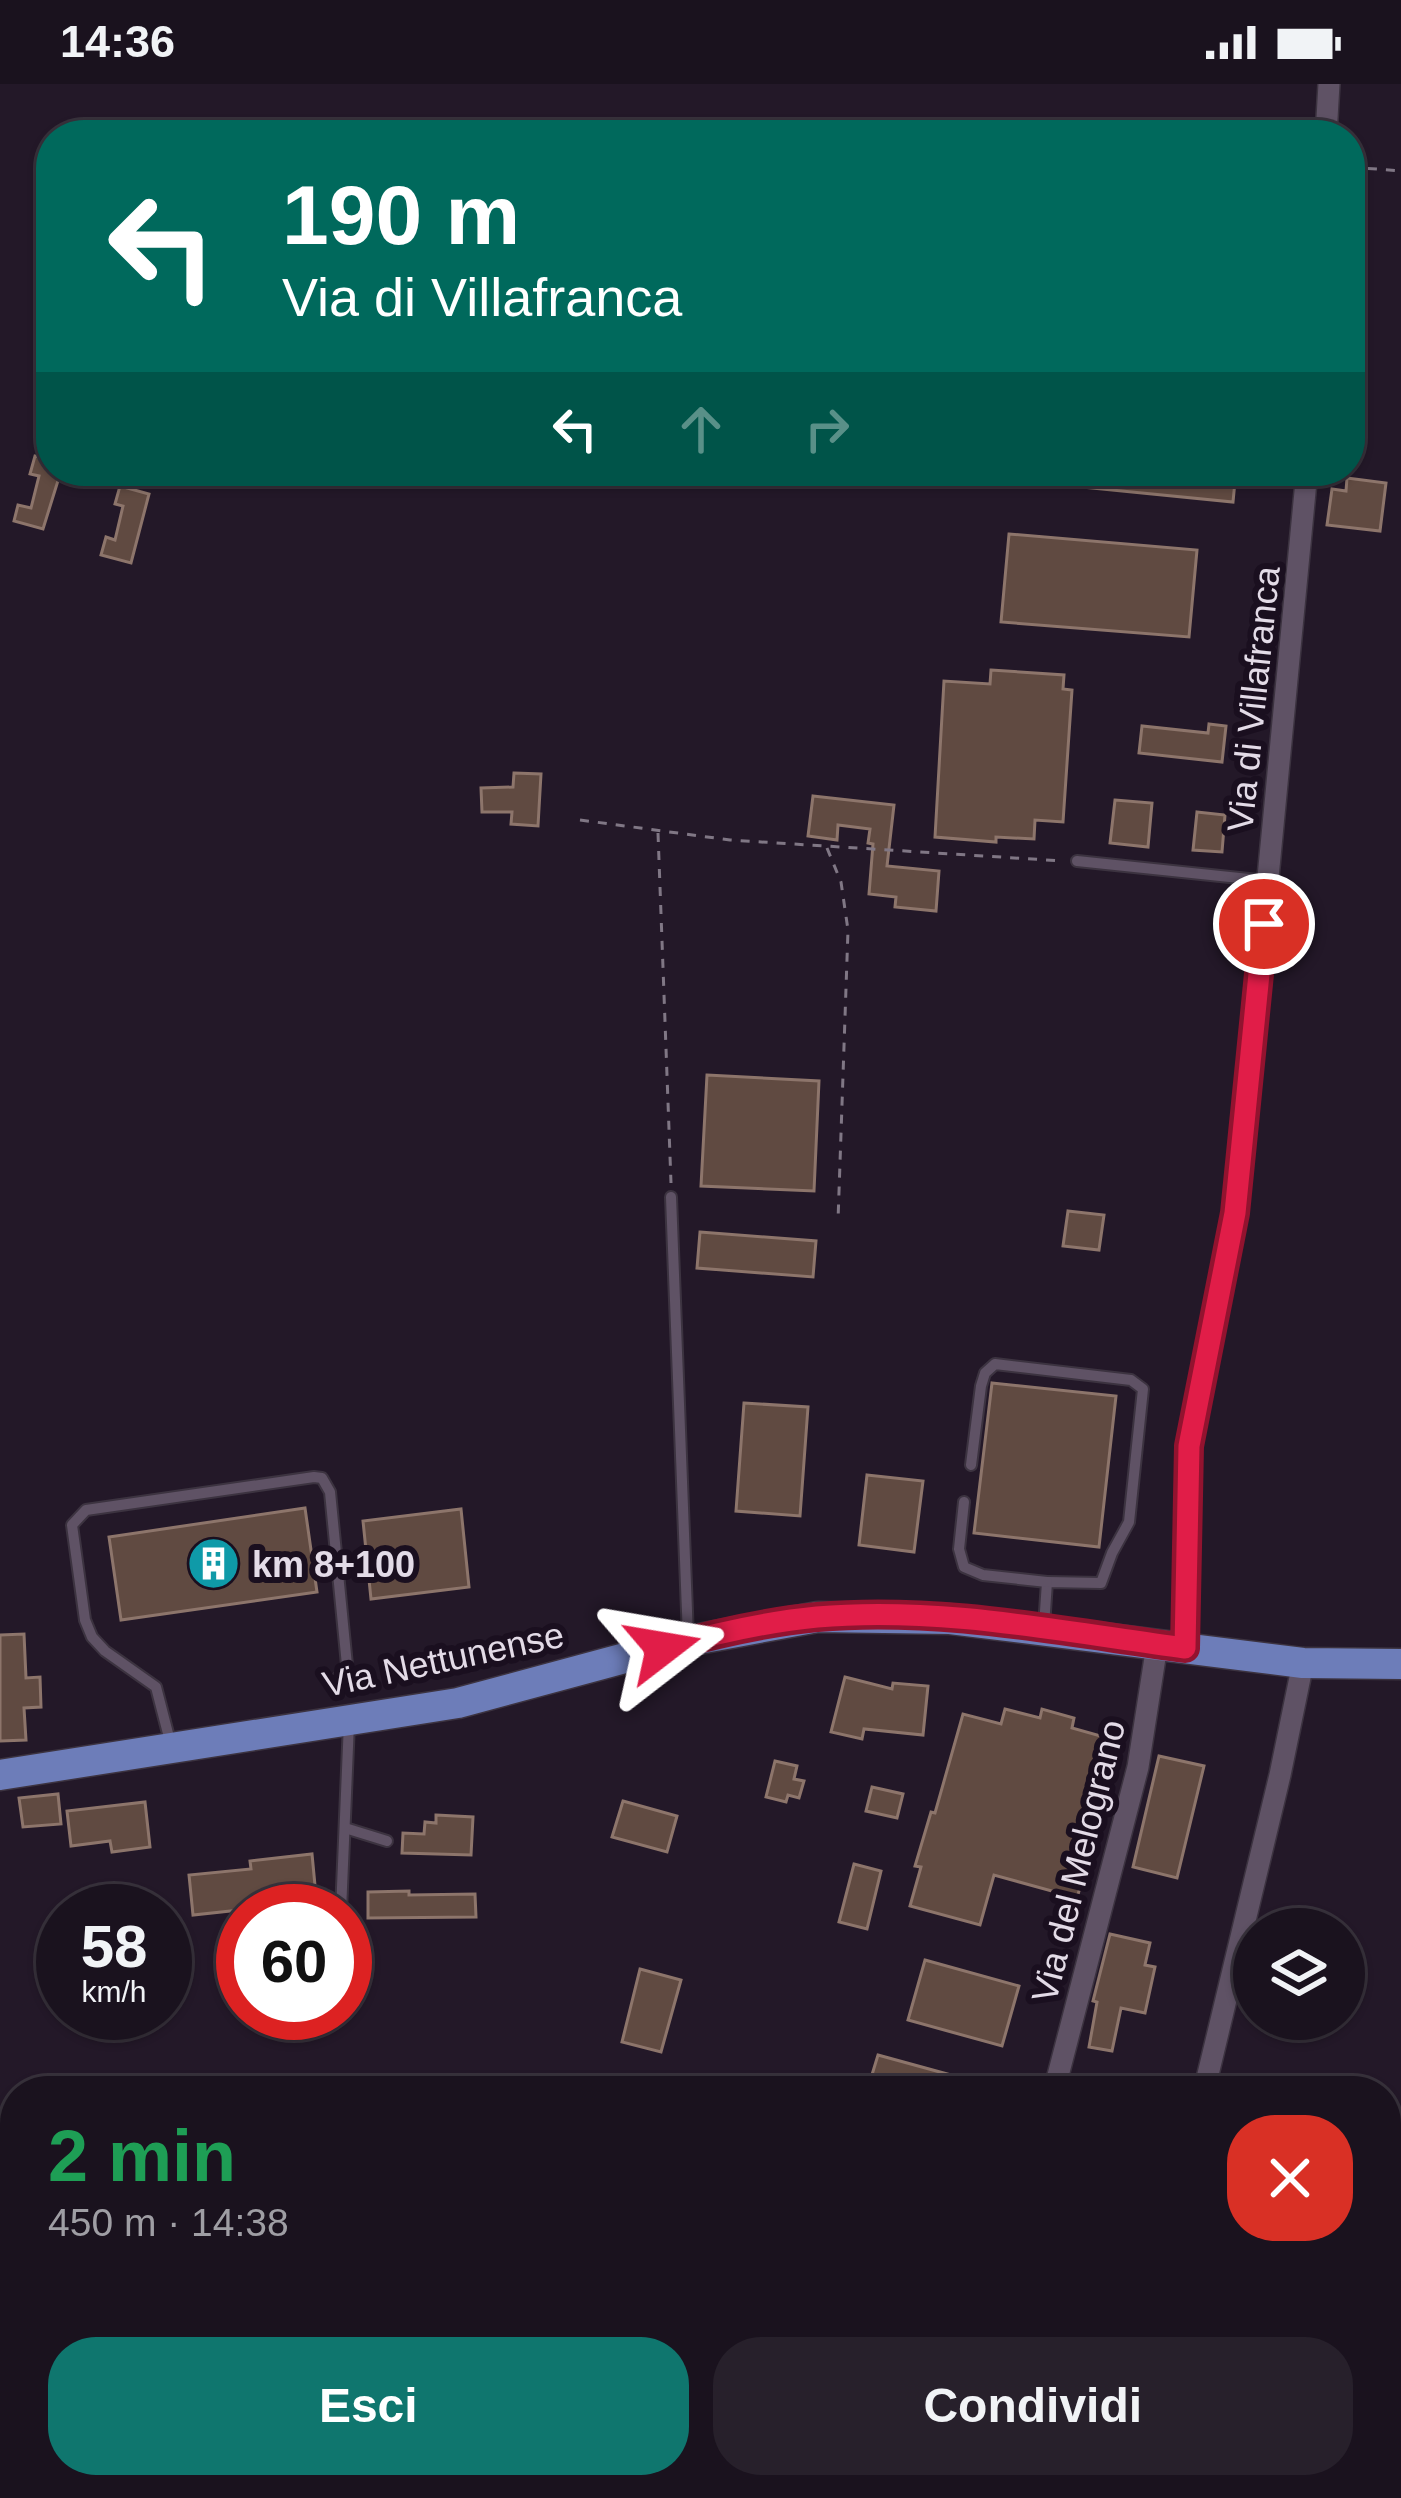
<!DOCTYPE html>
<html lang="it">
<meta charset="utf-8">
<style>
:root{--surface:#1a121e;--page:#27202b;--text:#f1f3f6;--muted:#9f9ea4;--line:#38323c;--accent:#0f766e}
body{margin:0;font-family:Arial,sans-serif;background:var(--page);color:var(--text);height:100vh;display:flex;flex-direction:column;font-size:45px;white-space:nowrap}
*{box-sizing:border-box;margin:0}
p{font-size:39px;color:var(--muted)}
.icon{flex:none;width:66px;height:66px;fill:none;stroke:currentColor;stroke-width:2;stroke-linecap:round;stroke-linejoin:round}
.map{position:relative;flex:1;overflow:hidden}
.drawer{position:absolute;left:0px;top:1992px;width:1401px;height:423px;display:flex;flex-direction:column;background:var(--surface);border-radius:48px 48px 0 0;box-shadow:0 3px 9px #0004,0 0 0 3px var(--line)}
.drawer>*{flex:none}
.top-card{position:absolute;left:36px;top:36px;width:1329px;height:366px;border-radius:48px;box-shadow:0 3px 9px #0004,0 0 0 3px var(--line);background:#00695c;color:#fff;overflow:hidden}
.fabs{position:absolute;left:1233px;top:1824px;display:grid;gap:24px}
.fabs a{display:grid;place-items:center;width:132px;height:132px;border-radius:50%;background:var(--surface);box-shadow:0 3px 9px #0004,0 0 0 3px var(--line);font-size:60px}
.speed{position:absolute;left:36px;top:1800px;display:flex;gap:24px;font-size:60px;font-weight:700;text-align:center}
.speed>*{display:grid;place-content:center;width:156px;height:156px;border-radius:50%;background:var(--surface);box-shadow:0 3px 9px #0004,0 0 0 3px var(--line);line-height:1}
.speed small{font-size:30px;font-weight:400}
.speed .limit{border:18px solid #d22;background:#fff;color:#111}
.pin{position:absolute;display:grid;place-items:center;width:102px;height:102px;color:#fff;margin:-51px;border:6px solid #fff;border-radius:50%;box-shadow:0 3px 12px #0007}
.me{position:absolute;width:132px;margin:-66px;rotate:76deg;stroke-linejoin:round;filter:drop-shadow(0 0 9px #0008)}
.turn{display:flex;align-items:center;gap:42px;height:252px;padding:0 48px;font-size:54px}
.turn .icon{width:156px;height:156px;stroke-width:2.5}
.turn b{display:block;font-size:84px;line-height:102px}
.lanes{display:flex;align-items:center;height:114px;padding:0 48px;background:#0003;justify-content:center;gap:60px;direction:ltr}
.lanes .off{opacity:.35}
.round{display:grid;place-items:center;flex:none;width:126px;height:126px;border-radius:48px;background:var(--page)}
.summary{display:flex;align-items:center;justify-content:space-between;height:204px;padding:0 48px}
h1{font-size:72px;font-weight:800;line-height:90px;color:#1e9e55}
.button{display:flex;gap:24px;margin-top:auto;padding:24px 48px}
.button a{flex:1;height:138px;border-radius:48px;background:var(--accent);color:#fff;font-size:48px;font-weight:800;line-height:138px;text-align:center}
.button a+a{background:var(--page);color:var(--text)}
.status{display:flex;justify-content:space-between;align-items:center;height:84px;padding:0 60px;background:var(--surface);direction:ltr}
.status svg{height:33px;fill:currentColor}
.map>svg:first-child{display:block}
.building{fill:#604a41;stroke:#8d756b;stroke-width:3}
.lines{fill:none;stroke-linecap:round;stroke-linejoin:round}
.lane-casing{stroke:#3c3340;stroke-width:14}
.street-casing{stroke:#3c3340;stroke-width:24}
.primary-casing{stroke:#3c3340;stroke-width:33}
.path{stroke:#807785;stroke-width:3;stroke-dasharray:9 9;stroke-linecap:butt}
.lane{stroke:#5f5265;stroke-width:10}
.street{stroke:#5f5265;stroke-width:21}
.primary{stroke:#6d7db9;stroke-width:30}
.route-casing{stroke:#92132f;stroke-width:30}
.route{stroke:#e11d48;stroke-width:21}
.labels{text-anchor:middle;stroke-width:12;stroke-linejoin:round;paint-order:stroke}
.street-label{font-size:36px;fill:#e3dbe7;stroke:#1a0f1f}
.poi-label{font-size:36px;font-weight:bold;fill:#e3dbe7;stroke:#1a0f1f;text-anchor:start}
</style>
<div class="status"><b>14:36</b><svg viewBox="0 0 49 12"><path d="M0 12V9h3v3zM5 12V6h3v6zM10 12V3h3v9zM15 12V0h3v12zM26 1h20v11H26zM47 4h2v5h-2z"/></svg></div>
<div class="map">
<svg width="1401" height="2414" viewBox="0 0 1401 2414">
<rect width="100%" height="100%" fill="#231828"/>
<!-- building -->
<g class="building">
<path d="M35,372L51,376V387H61L43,445L14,437L18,421L31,424L39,392L30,390Z"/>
<path d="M1032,387H1236L1233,418L1031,398Z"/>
<path d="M1347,394L1386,399L1380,447L1327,441L1332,405L1346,407Z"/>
<path d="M120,402L149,410L131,479L101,471L106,453L115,456L123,422L115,420Z"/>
<path d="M1009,450L1197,466L1189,553L1001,538Z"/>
<path d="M991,586L1064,591L1063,605L1072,606L1063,738L1035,736L1034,755L996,753V758L935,753L944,597L990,600Z"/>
<path d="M1209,640L1226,642L1222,678L1139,669L1142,642L1208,649Z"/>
<path d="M514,689L541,690L538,742L511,740L512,728H482L481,704L513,703Z"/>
<path d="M813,712L894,721L887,782L939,787L936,827L895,823L896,813L869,810L873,760L868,759L870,745L838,741L837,756L808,752Z"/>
<path d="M1115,716L1152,719L1148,763L1110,759Z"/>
<path d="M1197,728L1225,731L1222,768L1193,766Z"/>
<path d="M707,991L819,997L814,1107L701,1102Z"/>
<path d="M1068,1127L1104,1131L1099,1166L1063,1162Z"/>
<path d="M700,1148L816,1157L813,1193L697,1184Z"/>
<path d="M992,1299L1116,1312L1099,1463L974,1449Z"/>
<path d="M744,1319L808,1323L800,1432L736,1427Z"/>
<path d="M867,1391L923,1397L914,1468L859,1461Z"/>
<path d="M305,1424L317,1508L121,1536L109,1453Z"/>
<path d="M461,1425L469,1503L371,1515L363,1437Z"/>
<path d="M24,1550L26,1594L40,1593L41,1623L24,1624L26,1656L0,1657V1551Z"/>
<path d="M845,1593L892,1605L893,1599L928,1602L923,1651L864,1645L862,1655L831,1648Z"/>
<path d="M1005,1625L1040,1634L1042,1625L1074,1634L1072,1644L1122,1658L1077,1814L994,1791L980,1841L910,1822L921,1783L915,1782L931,1728L935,1729L963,1630L1001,1640Z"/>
<path d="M1159,1672L1204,1682L1177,1794L1133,1783Z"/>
<path d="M775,1677L797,1682L794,1695L804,1697L799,1714L788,1711L786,1718L766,1713Z"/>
<path d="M872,1703L903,1710L897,1734L866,1727Z"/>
<path d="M58,1710L61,1740L23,1743L19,1714Z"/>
<path d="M623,1717L677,1732L667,1768L612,1753Z"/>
<path d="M145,1718L150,1763L112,1768L110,1757L71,1762L67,1727Z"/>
<path d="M436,1731L473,1733L471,1771L402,1769L403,1749L424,1750L425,1738L436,1739Z"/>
<path d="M312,1770L316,1812L258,1818L259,1824L193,1831L189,1791L251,1785L250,1777Z"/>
<path d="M854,1780L881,1787L867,1845L839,1838Z"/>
<path d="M409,1807V1811L475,1810L476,1833L368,1834V1808Z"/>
<path d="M1110,1850L1150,1859L1145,1881L1155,1883L1145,1929L1121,1924L1112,1967L1089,1963L1097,1918L1093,1917Z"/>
<path d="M925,1876L1019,1902L1002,1962L908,1936Z"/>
<path d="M640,1885L681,1896L661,1968L622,1958Z"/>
<path d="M878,1971L991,2002V2007H867Z"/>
<path d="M0,2222H10L15,2264V2278L0,2282Z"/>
</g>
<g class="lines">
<defs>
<g id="lane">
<path d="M1077,777L1268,797"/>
<path d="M671,1113L688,1553"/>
<path d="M971,1381L981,1302L985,1289L995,1280L1131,1296L1143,1305L1129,1438L1112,1469L1101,1499L1047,1498L1044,1542"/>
<path d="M964,1418L959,1465L964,1483L983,1491L1047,1498"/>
<path d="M171,1661L156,1603L105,1567L92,1553L85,1536L72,1441L86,1426L314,1393L322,1394L330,1408L347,1581L335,1598"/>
<path d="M345,1744L387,1757"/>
<path d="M341,1827L349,1639"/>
</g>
<g id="street">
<path d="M1326,51L1329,0"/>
<path d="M1185,1564L1189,1362L1238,1106L1307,387"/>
<path d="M1054,2007L1138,1683L1157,1561"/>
<path d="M1204,2007L1280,1691L1303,1579"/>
<path d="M0,2298L15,2293"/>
<path d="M489,2400L501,2414"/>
<path d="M950,2414L953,2400"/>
<path d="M1110,2414L1111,2400"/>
</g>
<path id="primary" d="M0,1691L458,1619L688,1557L818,1533L950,1535L1303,1579L1401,1580"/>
</defs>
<!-- lane casing -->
<use href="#lane" class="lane-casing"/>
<!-- street casing -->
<use href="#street" class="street-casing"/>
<!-- primary casing -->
<use href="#primary" class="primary-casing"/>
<!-- path -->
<g class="path">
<path d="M1350,83L1401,87"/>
<path d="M580,736L730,756L1063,777"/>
<path d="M658,749L671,1099"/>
<path d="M827,764L841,798L848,846L838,1137"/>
</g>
<!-- lane -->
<use href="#lane" class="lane"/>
<!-- street -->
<use href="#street" class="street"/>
<!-- primary -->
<use href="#primary" class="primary"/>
</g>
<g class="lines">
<defs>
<path id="route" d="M663,1564C713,1550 765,1538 817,1533C939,1522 1065,1548 1185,1564L1189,1362L1235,1129L1264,840"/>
</defs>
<!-- route casing -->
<use href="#route" class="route-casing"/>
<!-- route -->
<use href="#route" class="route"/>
</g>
<!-- icons -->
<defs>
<symbol id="building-disc" viewBox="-11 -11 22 22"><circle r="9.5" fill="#0f9aa8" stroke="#1a0f1f"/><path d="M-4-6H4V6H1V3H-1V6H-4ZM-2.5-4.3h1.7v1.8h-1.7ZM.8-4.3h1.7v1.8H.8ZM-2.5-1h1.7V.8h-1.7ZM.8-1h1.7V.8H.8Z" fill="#fff"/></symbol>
</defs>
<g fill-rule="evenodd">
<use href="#building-disc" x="184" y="1450" width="59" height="59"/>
</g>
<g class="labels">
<!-- street labels -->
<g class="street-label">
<text transform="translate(1253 615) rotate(-84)" y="13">Via di Villafranca</text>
<text transform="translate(443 1575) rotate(-12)" y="13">Via Nettunense</text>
<text transform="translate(1078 1777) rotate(-76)" y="13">Via del Melograno</text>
</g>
<!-- poi labels -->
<g class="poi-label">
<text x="252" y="1493">km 8+100</text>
</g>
</g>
</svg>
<div class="fabs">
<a><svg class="icon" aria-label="layers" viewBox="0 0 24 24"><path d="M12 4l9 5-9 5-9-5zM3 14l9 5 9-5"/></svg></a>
</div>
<div class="speed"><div>58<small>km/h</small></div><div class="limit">60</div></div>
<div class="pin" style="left:1264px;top:840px;background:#d93025"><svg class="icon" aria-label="arrive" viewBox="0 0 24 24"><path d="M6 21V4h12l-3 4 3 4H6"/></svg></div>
<svg class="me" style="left:663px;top:1564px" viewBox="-20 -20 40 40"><path d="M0-17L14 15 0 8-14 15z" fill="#e11d48" stroke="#fff" stroke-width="4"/></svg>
<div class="top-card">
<div class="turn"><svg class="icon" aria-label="left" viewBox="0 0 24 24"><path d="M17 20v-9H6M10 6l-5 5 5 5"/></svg><div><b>190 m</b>Via di Villafranca</div></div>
<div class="lanes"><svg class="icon" aria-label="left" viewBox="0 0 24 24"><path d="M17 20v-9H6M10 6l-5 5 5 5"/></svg><svg class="icon off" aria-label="ahead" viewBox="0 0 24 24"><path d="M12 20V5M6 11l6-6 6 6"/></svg><svg class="icon off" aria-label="right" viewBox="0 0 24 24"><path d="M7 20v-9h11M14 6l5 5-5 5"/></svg></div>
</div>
<section class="drawer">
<div class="summary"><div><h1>2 min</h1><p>450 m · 14:38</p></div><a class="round" style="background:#d93025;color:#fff"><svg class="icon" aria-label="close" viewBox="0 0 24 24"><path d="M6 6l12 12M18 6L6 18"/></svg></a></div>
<div class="button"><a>Esci</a><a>Condividi</a></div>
</section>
</div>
